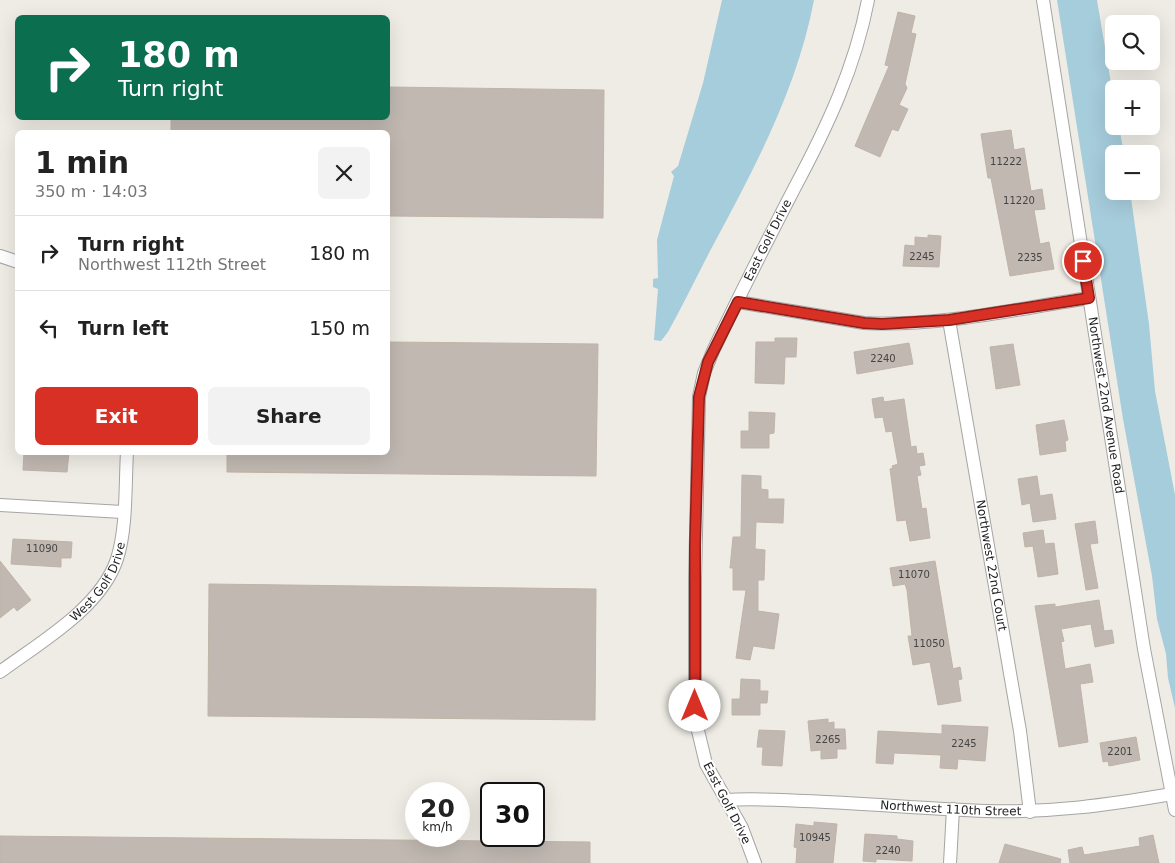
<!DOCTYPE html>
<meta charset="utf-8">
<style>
:root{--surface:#fff;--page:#f2f2f2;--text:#222;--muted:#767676;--line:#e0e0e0;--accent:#d93025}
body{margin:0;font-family:"DejaVu Sans",sans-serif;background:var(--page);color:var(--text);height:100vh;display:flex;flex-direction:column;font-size:19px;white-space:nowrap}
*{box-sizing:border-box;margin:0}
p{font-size:16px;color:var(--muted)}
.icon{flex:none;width:28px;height:28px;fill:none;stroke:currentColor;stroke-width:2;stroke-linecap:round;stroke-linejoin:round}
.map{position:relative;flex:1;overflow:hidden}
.drawer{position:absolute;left:15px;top:130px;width:375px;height:325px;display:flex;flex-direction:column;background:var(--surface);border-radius:8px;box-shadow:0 5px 20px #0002}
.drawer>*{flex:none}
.banner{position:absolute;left:15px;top:15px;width:375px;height:105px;border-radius:8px;box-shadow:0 5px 20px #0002;background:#0b6e4f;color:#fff;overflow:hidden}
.buttons{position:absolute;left:1105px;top:15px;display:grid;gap:10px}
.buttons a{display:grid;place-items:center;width:55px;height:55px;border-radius:8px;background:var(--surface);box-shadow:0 5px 20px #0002;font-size:25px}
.speed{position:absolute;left:405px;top:782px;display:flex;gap:10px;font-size:25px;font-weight:700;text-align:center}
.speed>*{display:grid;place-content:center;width:65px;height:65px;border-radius:50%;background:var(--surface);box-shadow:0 5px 20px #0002;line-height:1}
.speed small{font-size:12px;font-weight:400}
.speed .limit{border:2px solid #111;border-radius:8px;background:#fff;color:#111}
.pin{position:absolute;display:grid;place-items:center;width:42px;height:42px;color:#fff;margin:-21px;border:2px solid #fff;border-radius:50%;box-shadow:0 1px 5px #0007}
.me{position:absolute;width:55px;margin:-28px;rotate:0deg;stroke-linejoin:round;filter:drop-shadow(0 0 4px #0008)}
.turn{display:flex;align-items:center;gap:18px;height:105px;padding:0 20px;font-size:22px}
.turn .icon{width:65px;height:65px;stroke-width:2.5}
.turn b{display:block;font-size:35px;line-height:42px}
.round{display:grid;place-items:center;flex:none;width:52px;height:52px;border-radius:8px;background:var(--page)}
.headline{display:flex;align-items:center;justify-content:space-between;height:85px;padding:0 20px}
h1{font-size:30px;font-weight:600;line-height:38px}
.cta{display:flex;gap:10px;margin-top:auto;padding:10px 20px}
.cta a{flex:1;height:58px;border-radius:8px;background:var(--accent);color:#fff;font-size:20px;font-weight:600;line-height:58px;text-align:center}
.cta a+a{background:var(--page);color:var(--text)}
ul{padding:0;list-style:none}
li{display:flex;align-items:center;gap:15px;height:75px;padding:0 20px;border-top:1px solid var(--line)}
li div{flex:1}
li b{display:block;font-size:19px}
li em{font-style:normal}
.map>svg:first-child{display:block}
.water{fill:#a6cddc}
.building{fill:#c0b8b1;stroke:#c0b3a7}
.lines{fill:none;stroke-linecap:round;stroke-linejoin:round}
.minor-casing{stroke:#a5a5a5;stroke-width:14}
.minor{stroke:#fff;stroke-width:12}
.route-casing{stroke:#8d1f18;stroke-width:12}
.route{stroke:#d93025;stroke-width:9}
.labels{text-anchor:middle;stroke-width:4;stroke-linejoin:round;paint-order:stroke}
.number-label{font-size:10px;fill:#464443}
.street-label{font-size:12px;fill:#1e1e1e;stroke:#fff}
</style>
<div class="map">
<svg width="1175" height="863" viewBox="0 0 1175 863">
<rect width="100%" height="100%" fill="#efece5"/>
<!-- water -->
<g class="water">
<path d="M722,0H814C797,90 753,171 710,251C696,278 683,305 668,332L661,341L654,340L658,289L653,287V279L658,278L657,240L674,176L671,172L678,166L703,83Z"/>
<path d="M1057,0H1097L1114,101V126H1119L1124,154H1114V191H1130L1149,324L1155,391L1175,495V708L1168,678L1166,654L1157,619L1152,576L1123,419Z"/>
</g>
<!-- building -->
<g class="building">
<path d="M898,12L915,16L911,33L916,34L905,84L907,88L899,105L908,109L898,131L892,129L880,157L855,146L889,66L885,65Z"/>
<path d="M388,87L604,90L603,218L388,216V132H171V118H388Z"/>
<path d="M1011,130L1014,150L1024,148L1031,191L1042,189L1045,209L1034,210L1040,244L1049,242L1054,269L1010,276L991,178H988L981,134Z"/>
<path d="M928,235L941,236L939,267L903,266L905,245L915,246V237L928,238Z"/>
<path d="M775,338H797L796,357H785L784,384L755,383L756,342H775Z"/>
<path d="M388,342L598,344L596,476L227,472V452H388Z"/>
<path d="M909,343L913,364L857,374L854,352Z"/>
<path d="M1013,344L1020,385L996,389L990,347Z"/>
<path d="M883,397L884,402L904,399L911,447L916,446L917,454L923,453L925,465L919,466L921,475L917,476L922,509L926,508L930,538L910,541L906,520L897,521L890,469L893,468L892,466L898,464L892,431L886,432L883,417L875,418L872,399Z"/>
<path d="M749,412L775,413L774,433L769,434V448H741V431H749Z"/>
<path d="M1064,420L1068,440L1065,441L1066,451L1040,455L1036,425Z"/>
<path d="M24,452H69L67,472L23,470Z"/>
<path d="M742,475L761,476V489L768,490V499H784L783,523L756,522L755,549L765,550L764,580H758V611L779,614L774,649L753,646L750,660L736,658L746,590H733V568H730L733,537H741Z"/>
<path d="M1037,476L1040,496L1052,494L1056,519L1033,522L1030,503L1022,505L1018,479Z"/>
<path d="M1095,521L1098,543L1090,544L1098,588L1086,590L1075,524Z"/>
<path d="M1043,530L1045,544L1054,543L1058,574L1038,577L1033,546L1025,547L1023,533Z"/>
<path d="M13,539L72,542L71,558H61V567L11,564Z"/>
<path d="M0,561L31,600L17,611L14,607L0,618Z"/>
<path d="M935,561L953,669L960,667L962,679L958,680L961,701L938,705L930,662L913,665L908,636H912L907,590L905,584L893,586L890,568Z"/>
<path d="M209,584L596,589L595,720L208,716Z"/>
<path d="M1099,600L1104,631L1112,630L1114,643L1095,647L1091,624L1061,629L1064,641L1061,642L1065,669L1090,664L1093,682L1080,684L1088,742L1059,747L1035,606L1055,604V607Z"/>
<path d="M741,679L760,680V691H768L767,703H760V715H732V699H740Z"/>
<path d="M828,719V723L834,722V729H845L846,749H837V758L821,759V750L811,751L808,721Z"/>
<path d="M942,725L988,727L985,761L958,759L957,769L940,768L941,755L894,753L893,764L876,763L878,731L942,734Z"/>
<path d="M759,730L785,731L782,766L762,765L763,747H757Z"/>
<path d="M1136,737L1140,760L1109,766L1108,761L1103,762L1100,743Z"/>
<path d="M814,822L837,824L833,863H796L797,848L794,847L796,824L814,826Z"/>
<path d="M865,834L897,836V839L913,841L912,861L876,859V862L863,861Z"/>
<path d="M1153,835L1159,863H1070L1068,850L1082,847L1084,855L1140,846L1139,838Z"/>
<path d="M0,836L590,842V863H0Z"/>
<path d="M1005,844L1061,859L1060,863H999Z"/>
</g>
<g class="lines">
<defs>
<g id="minor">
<path id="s1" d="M1043,0L1144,649L1175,810"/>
<path d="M0,256L18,262"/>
<path d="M738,302L864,323C939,327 1015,309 1089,298"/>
<path id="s2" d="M949,320L1020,731L1030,812"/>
<path d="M0,505L123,512"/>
<path id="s3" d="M0,672C39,643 101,608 117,559C127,528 125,486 127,452"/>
<path id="s4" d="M727,800C753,798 778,800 804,801C865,803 925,809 986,811C1052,813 1107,805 1172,794"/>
<path id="s5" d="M755,863L742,828L706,764L695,718V580L699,397L704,373L713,351C739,296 767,241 795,187C827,127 855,68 868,0"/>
<path d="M950,863L953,809"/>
</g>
</defs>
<!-- minor casing -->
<use href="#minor" class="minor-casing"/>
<!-- minor -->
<use href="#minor" class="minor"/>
</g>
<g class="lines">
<defs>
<path id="route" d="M695,706V546L699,397L708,362L738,302L864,323L882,324L949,320L1089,298L1083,261"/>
</defs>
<!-- route casing -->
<use href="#route" class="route-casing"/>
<!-- route -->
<use href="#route" class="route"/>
</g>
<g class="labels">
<!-- number labels -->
<g class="number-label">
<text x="1006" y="165">11222</text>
<text x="1019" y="204">11220</text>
<text x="922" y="260">2245</text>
<text x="1030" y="261">2235</text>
<text x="883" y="362">2240</text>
<text x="42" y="552">11090</text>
<text x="914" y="578">11070</text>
<text x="929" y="647">11050</text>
<text x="828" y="743">2265</text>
<text x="964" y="747">2245</text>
<text x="1120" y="755">2201</text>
<text x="815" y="841">10945</text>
<text x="888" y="854">2240</text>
</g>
<!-- street labels -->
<g class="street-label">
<text dy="4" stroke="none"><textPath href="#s5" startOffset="651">East Golf Drive</textPath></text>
<text dy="4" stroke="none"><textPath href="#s1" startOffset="410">Northwest 22nd Avenue Road</textPath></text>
<text dy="4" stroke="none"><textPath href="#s2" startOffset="249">Northwest 22nd Court</textPath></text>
<text dy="4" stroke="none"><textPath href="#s3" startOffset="136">West Golf Drive</textPath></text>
<text transform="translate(727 803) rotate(63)" y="4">East Golf Drive</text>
<text dy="4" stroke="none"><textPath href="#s4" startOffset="224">Northwest 110th Street</textPath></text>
</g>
</g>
</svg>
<div class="buttons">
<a><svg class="icon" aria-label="search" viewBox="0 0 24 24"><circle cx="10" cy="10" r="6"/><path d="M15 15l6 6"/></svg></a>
<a>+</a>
<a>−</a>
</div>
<div class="speed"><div>20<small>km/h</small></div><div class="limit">30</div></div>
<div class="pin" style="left:1083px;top:261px;background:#d93025"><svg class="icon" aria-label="arrive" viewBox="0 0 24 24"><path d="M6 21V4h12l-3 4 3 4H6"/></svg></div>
<svg class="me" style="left:695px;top:706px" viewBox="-20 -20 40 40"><circle r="19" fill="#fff"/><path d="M0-13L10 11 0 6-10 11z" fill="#d93025"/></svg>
<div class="banner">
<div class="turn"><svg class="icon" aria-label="right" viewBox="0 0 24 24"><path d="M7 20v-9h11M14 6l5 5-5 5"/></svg><div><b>180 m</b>Turn right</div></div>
</div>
<section class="drawer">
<div class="headline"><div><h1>1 min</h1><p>350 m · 14:03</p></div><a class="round"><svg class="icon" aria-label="close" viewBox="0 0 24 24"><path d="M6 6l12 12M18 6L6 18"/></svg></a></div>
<ul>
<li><svg class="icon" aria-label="right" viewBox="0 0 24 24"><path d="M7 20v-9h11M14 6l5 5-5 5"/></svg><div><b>Turn right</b><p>Northwest 112th Street</p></div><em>180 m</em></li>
<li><svg class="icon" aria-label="left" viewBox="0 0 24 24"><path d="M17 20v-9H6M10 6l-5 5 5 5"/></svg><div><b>Turn left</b></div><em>150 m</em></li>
</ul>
<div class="cta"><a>Exit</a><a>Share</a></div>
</section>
</div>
